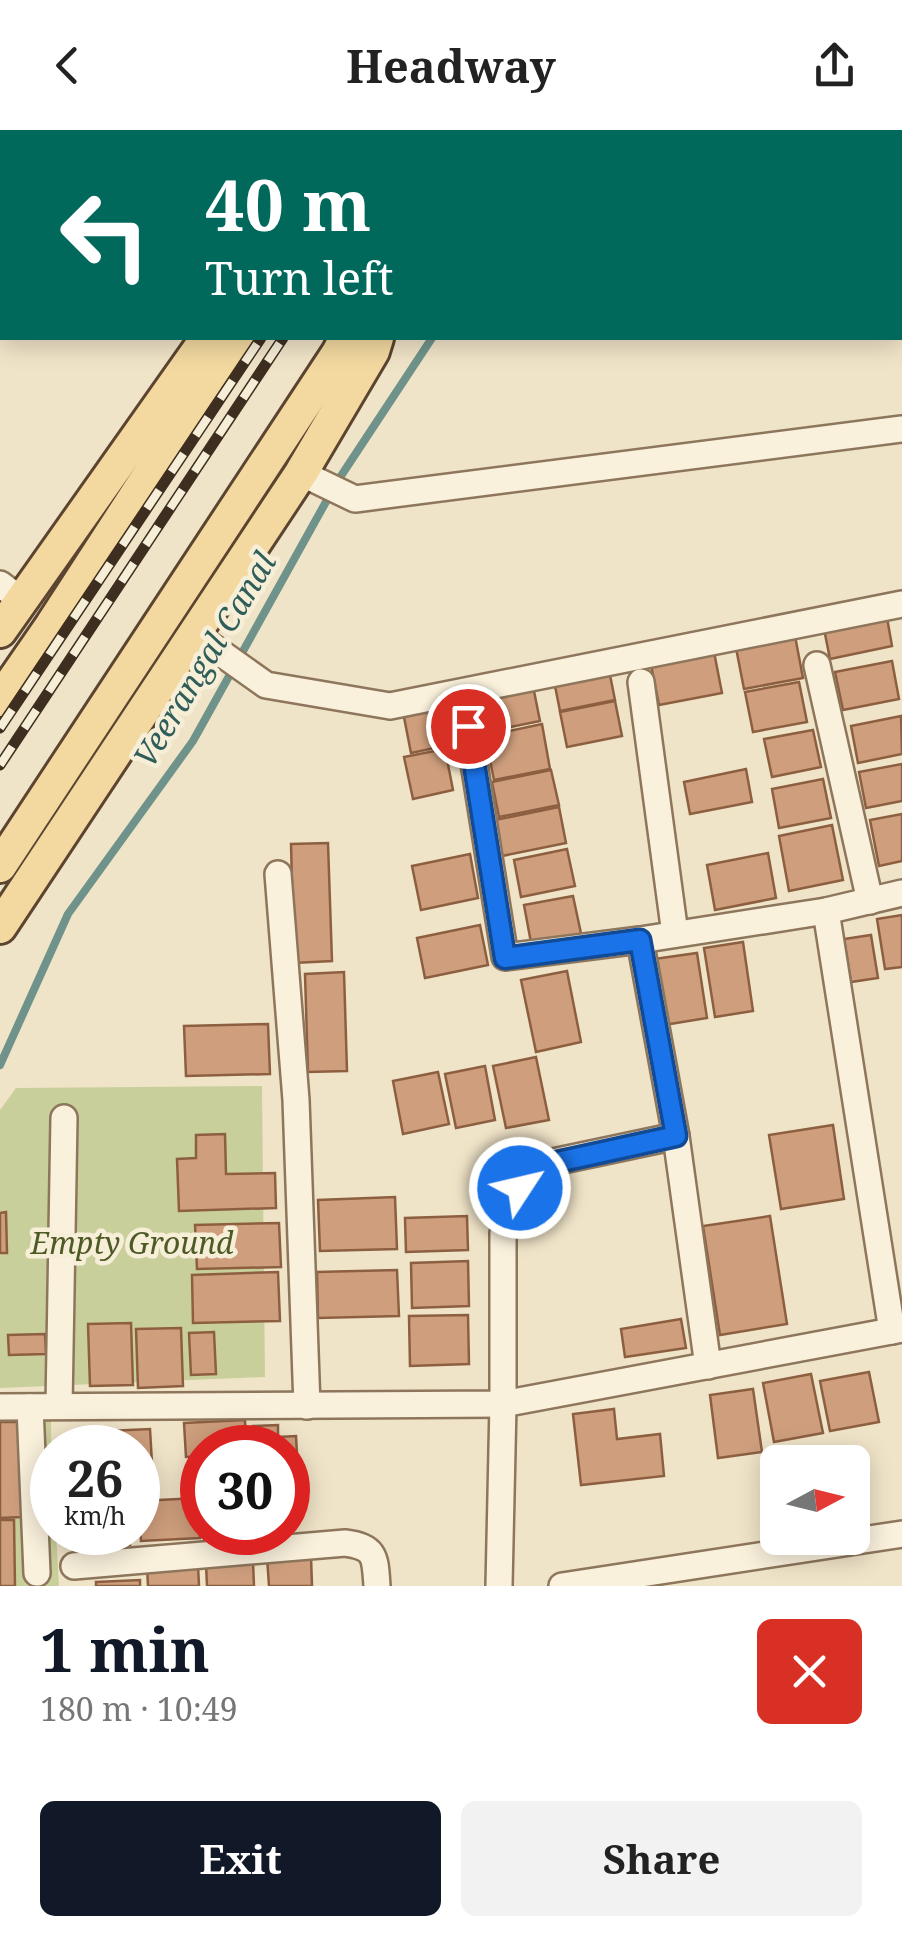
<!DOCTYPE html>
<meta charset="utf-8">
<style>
:root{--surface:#fff;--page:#f2f2f2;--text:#222;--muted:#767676;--accent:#111827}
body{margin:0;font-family:"Noto Serif",serif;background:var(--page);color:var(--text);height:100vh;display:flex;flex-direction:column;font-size:38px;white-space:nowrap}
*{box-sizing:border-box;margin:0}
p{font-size:32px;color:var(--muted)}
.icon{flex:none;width:55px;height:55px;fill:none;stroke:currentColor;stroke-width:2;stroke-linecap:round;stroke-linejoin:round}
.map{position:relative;height:1456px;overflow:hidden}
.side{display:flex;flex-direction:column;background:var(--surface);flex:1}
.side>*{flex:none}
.top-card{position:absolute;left:0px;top:0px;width:902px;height:210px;box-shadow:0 5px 25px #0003;background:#00695c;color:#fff;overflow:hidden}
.needle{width:65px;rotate:83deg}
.buttons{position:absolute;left:760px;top:1315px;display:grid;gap:20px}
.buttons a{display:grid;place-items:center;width:110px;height:110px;border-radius:15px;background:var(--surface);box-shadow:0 5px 25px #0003;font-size:50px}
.speed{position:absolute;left:30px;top:1295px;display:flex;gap:20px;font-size:50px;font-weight:700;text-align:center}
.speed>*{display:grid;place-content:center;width:130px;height:130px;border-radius:50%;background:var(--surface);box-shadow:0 5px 25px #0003;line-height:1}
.speed small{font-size:25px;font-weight:400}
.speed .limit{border:15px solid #d22;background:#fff;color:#111}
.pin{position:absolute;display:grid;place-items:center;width:85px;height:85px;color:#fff;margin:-42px;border:5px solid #fff;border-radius:50%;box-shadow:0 2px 10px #0007}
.me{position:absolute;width:110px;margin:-55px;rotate:55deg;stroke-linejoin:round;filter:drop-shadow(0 0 8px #0008)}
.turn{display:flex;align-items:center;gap:35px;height:210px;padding:0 40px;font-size:45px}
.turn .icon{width:130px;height:130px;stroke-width:2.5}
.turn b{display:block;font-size:70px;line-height:85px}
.round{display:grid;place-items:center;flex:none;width:105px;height:105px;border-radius:15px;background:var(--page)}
.head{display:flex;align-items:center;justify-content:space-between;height:170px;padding:0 40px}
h1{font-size:60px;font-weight:700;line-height:75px;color:var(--accent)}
.button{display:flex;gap:20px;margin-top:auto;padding:20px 40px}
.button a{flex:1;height:115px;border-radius:15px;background:var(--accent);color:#fff;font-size:40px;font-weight:700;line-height:115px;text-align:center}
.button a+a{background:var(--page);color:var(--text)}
header{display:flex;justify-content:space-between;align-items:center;height:130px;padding:0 40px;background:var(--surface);font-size:45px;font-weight:700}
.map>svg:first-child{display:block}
.green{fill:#c9cf9b}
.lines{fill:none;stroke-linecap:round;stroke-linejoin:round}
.stream{stroke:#6f938a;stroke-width:8}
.building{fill:#cf9f7d;stroke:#8d5f41;stroke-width:2.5}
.minor-casing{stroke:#8d765c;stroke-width:30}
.major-casing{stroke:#5b4430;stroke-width:38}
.minor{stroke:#faf1dc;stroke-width:25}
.major{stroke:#f3d9a0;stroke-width:32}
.rail-casing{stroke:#3d2e20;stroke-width:11}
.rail{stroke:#f7eed8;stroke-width:8;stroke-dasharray:22;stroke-linecap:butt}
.route-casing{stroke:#114b97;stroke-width:25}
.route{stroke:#1a73e8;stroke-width:18}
.labels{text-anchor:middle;stroke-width:9;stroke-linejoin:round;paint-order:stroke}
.park-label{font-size:30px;font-style:italic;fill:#4d5a26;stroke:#f7eed8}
.water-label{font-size:32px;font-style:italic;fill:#2f5d5a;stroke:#f7eed8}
</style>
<header><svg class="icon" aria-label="back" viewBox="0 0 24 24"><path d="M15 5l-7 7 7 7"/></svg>Headway<svg class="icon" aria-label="share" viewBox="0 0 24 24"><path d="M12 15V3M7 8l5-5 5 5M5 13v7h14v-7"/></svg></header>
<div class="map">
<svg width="902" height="1456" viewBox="0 0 902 1456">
<rect width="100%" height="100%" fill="#f0e4c8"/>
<!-- green -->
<g class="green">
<path d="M262,956L265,1247L0,1258V980L16,958Z"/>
<path d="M51,1285L52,1402L56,1403L59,1456H0V1287Z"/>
</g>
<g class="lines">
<!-- stream -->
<g class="stream">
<path d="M578,2L580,0"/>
<path d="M0,935L68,784L193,611L337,352L432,208"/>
</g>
</g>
<!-- building -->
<g class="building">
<path d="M886,482L892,516L830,529L823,494Z"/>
<path d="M795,506L803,548L744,559L736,518Z"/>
<path d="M714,522L722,563L659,575L651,535Z"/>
<path d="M892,531L899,569L843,580L835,542Z"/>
<path d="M608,535L615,570L560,581L553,546Z"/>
<path d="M532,551L540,591L490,601L481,562Z"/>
<path d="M799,552L807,592L753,602L745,562Z"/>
<path d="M434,570L444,616L411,623L402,577Z"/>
<path d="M615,571L622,606L567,617L560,582Z"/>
<path d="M901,586L902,624L858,633L851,596Z"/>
<path d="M542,594L550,639L494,650L485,606Z"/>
<path d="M813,600L821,637L772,647L764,609Z"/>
<path d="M445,619L453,660L413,669L404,627Z"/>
<path d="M902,634V671L866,678L859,642Z"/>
<path d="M746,639L752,672L690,684L684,652Z"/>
<path d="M551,640L559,675L499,687L492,652Z"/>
<path d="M823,649L831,688L779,698L772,659Z"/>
<path d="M559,677L566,713L502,726L495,690Z"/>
<path d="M902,684V731L879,736L870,690Z"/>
<path d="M832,695L843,750L789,761L779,706Z"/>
<path d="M328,713L332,831L294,833L291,714Z"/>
<path d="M567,719L575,756L521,767L514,730Z"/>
<path d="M768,723L776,768L715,780L707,735Z"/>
<path d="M470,724L478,768L421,780L412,736Z"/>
<path d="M573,766L582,808L532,818L524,775Z"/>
<path d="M902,785V837L885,839L877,789Z"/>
<path d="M480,795L488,835L425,848L417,808Z"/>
<path d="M871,805L878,848L851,852L844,809Z"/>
<path d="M743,812L753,881L715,887L704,818Z"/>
<path d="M697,823L707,888L664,895L654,829Z"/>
<path d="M567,841L581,912L536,922L521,850Z"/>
<path d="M344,842L347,941L308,942L305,844Z"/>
<path d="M268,894L270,944L186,946L184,896Z"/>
<path d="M536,927L549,990L506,998L493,936Z"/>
<path d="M485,936L495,990L456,998L445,944Z"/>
<path d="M438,942L449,994L403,1004L393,951Z"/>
<path d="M833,995L844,1069L781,1079L769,1005Z"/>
<path d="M225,1004L226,1044L275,1043L276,1078L179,1081L177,1029L196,1028V1005Z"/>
<path d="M395,1067L397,1119L320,1121L318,1070Z"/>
<path d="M6,1082L7,1123H0V1083Z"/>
<path d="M467,1086L468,1120L406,1122L405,1088Z"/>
<path d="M770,1086L787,1194L720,1205L703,1096Z"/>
<path d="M279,1093L281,1137L197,1139L195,1095Z"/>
<path d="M468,1131L469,1176L412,1178L411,1133Z"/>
<path d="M397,1140L399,1186L318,1188L317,1142Z"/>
<path d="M278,1142L280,1191L193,1193L192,1145Z"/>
<path d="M468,1185L469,1234L410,1236L409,1186Z"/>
<path d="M681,1189L686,1218L625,1227L621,1199Z"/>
<path d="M131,1193L133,1255L90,1256L88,1194Z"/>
<path d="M181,1198L183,1256L138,1258L136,1199Z"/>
<path d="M214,1202L216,1244L191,1245L189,1203Z"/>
<path d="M45,1204L46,1224L9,1225L8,1205Z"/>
<path d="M869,1242L879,1292L830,1301L820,1251Z"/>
<path d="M811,1244L823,1303L774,1312L763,1253Z"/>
<path d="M753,1259L762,1322L718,1328L710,1265Z"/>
<path d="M614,1279L617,1309L660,1304L664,1346L581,1355L573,1284Z"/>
<path d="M245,1290L246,1318H202V1326L186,1327L184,1293Z"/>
<path d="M0,1292H21L22,1387L0,1388Z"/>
<path d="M278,1295V1307L296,1306L300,1378L288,1379V1318H254L253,1296Z"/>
<path d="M150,1299L152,1333L138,1334V1318H87L86,1302Z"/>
<path d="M198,1368L200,1408L141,1411L139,1371Z"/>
<path d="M0,1390H14L15,1456H0Z"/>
<path d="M93,1402H130V1415L94,1417Z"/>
<path d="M311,1426L312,1456H269L267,1427Z"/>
<path d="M253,1432L254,1456H207L206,1434Z"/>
<path d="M198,1435L199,1456H148L147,1437Z"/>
<path d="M140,1450V1456H96V1452Z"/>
</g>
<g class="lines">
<defs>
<g id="minor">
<path d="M301,343L355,369L902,299"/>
<path d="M0,454L21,470"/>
<path d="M194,504L266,555L390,576L902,474"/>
<path d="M817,535L870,771"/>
<path d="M641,552L675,804"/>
<path d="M468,596L505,827L640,810L826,781L902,763"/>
<path d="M278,744L296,970L307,1276"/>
<path d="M826,781L892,1201"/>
<path d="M640,810L676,1006L708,1236"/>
<path d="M59,1276L64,988"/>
<path d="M0,1277L503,1274V1103L520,1058L539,1035L676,1006"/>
<path d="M30,1277L37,1443"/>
<path d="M74,1436L345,1413C376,1417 375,1427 377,1456"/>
<path d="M499,1456L503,1274L902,1199"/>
<path d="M562,1456L902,1404"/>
</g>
<g id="major">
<path d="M358,2L359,0"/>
<path d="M490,2L491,0"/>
<path d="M0,501L207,208"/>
<path d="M0,570L51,496L238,208"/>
<path d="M0,736L338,223L346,208"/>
<path d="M0,797L301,343L373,221L377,208"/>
</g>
</defs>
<!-- minor casing -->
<use href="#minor" class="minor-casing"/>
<!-- major casing -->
<use href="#major" class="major-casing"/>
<!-- minor -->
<use href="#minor" class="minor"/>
<!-- major -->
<use href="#major" class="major"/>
<defs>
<g id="rail">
<path d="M386,2L387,0"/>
<path d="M412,2L414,0"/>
<path d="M0,598L261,208"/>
<path d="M0,635L283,208"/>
</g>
</defs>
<!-- rail casing -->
<use href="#rail" class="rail-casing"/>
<!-- rail -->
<use href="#rail" class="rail"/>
</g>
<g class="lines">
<defs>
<path id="route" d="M468,596L505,828L640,810L676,1006L539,1036L520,1058"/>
</defs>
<!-- route casing -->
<use href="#route" class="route-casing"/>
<!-- route -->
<use href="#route" class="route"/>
</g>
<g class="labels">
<!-- park labels -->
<g class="park-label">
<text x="132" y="1124">Empty Ground</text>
</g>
<!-- water labels -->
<g class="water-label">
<text transform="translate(205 530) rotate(-59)" y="11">Veerangal Canal</text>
</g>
</g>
</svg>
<div class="buttons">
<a><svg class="needle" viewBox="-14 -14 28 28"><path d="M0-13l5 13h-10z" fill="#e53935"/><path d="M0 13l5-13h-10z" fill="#767676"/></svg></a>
</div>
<div class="speed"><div>26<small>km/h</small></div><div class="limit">30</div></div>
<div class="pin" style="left:468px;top:596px;background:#d93025"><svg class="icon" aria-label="arrive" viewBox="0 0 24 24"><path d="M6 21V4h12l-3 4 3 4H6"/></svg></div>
<svg class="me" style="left:520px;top:1058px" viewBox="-20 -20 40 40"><circle r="17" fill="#1a73e8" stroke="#fff" stroke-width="3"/><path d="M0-11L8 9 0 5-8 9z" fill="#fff"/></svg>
<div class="top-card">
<div class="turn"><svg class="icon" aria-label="left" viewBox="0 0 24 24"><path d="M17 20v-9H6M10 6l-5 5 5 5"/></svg><div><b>40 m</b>Turn left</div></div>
</div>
</div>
<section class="side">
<div class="head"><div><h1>1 min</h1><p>180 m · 10:49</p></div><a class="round" style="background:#d93025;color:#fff"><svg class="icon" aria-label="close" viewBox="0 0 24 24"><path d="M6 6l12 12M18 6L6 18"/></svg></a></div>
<div class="button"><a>Exit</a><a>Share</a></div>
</section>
